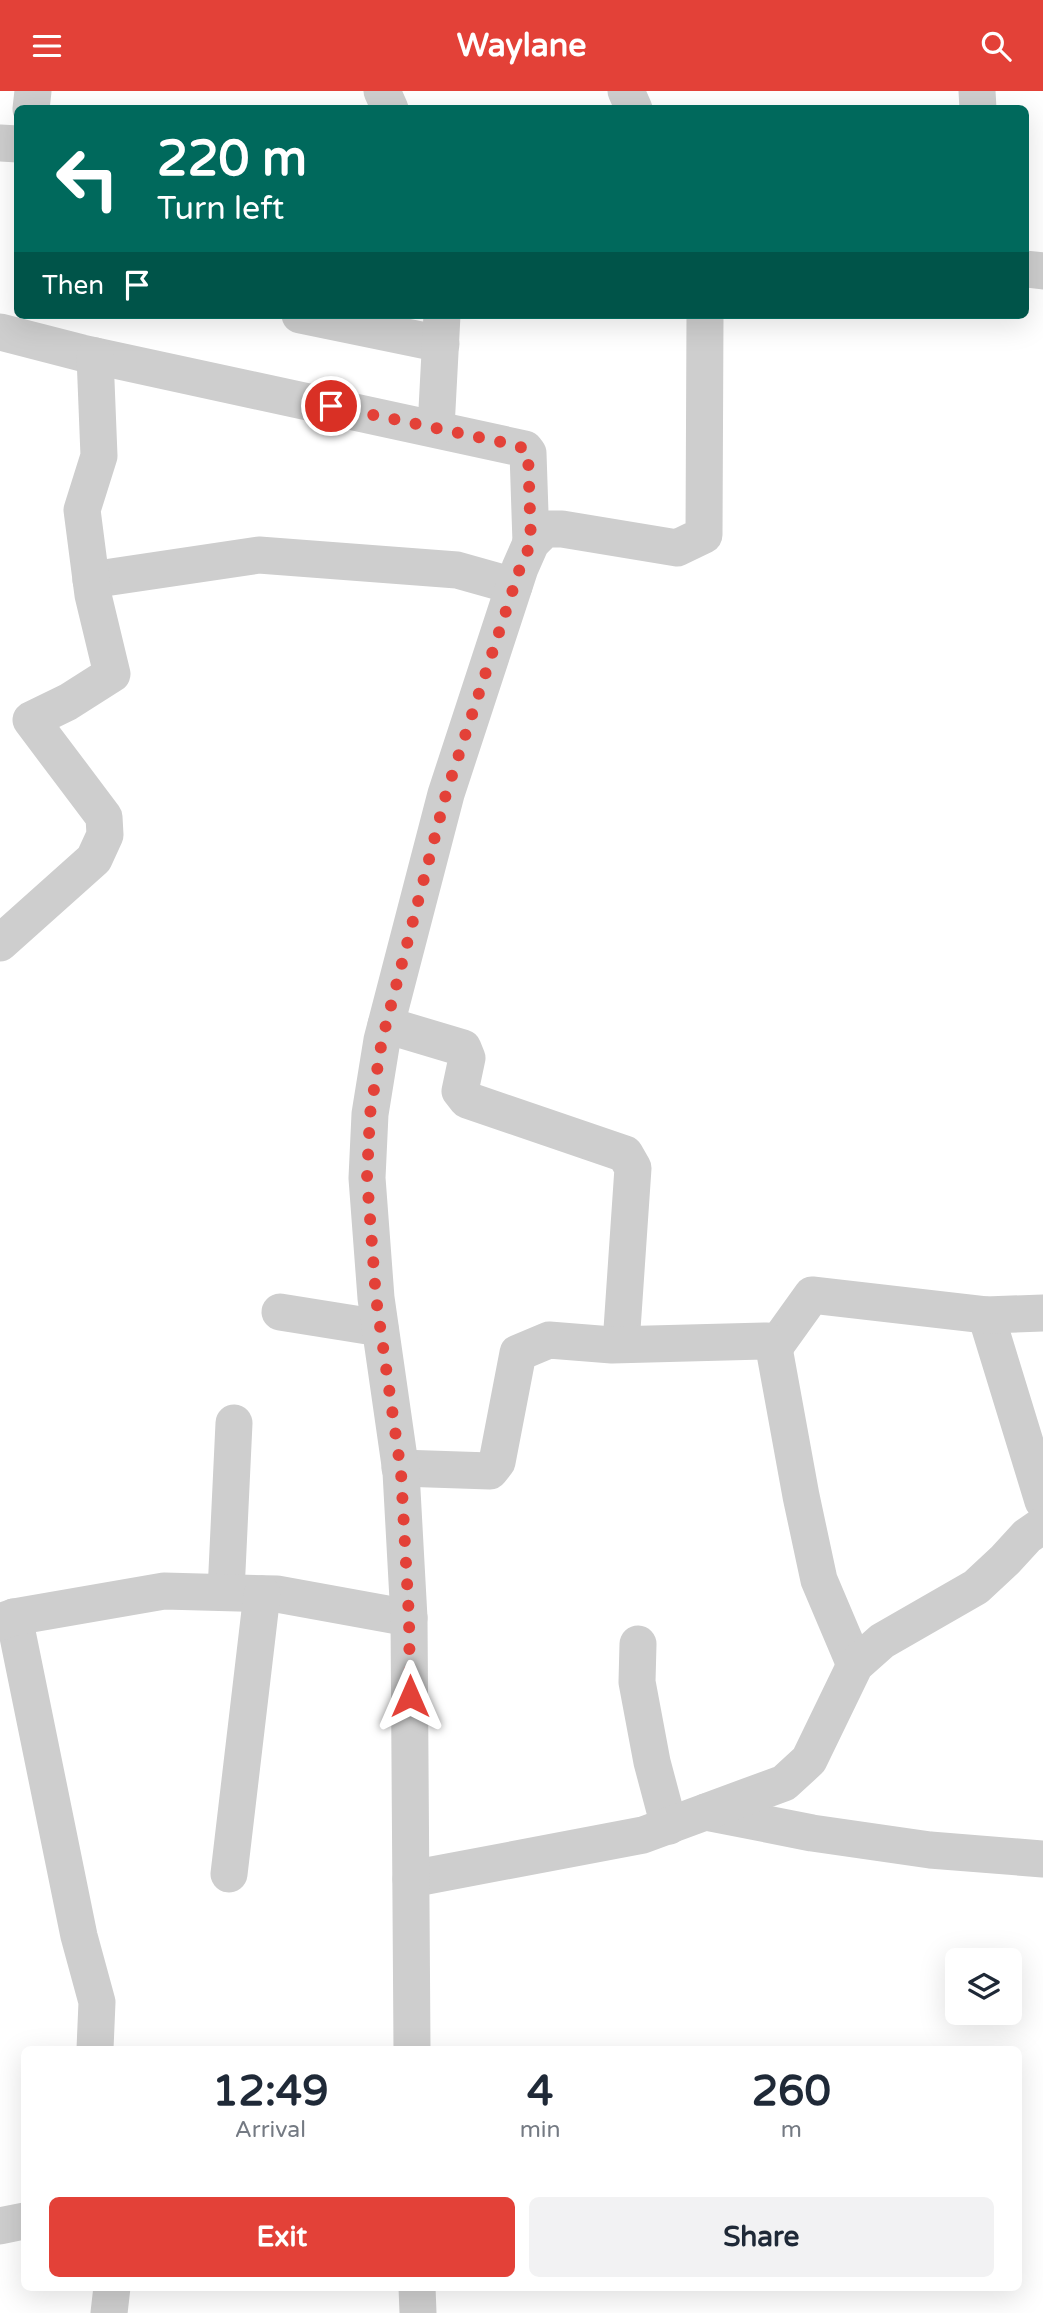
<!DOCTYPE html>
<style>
:root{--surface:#fff;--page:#f2f2f3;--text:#1f2937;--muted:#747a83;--accent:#e34138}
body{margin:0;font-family:"Varela Round",sans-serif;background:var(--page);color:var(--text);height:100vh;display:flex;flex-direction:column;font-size:26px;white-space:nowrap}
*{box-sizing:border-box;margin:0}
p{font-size:23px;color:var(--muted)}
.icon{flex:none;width:38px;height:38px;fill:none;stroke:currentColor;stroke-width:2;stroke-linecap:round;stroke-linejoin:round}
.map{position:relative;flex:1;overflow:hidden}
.side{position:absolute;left:21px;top:1955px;width:1001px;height:245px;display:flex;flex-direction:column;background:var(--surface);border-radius:10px;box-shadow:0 7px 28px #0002}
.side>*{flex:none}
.top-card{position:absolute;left:14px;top:14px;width:1015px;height:214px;border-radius:10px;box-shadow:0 7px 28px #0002;background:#00695c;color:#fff;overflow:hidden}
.tools{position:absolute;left:945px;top:1857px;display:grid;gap:14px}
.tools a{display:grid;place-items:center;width:77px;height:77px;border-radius:10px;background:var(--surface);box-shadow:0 7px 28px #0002;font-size:35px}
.pin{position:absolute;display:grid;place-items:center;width:60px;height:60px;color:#fff;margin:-30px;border:4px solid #fff;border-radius:50%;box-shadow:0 2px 7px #0007}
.me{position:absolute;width:77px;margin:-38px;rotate:0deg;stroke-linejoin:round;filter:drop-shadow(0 0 5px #0008)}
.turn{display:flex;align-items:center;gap:24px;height:147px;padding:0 28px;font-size:32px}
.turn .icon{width:91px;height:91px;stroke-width:2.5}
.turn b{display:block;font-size:49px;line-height:60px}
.then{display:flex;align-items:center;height:66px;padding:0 28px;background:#0003;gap:14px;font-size:26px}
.eta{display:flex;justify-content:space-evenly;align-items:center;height:119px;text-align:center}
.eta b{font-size:42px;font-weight:800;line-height:49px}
.primary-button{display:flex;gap:14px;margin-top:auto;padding:14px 28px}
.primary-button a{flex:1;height:80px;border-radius:10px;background:var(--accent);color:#fff;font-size:28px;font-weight:800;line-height:80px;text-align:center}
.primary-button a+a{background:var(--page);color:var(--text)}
header{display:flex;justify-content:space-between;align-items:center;height:91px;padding:0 28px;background:var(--accent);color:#fff;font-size:32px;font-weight:800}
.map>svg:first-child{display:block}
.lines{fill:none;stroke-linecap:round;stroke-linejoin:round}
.minor{stroke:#cecece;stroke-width:37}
.route{stroke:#e34138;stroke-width:12;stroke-dasharray:0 21.6}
</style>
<header><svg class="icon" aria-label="menu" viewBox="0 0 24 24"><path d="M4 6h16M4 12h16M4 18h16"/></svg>Waylane<svg class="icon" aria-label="search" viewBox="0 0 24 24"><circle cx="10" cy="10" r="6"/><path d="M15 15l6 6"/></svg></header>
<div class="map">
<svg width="1043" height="2222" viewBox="0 0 1043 2222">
<rect width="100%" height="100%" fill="#fff"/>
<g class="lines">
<!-- minor -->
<g class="minor">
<path d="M382,0L390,18"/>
<path d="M626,0L634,18"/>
<path d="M977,0L978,18"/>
<path d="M31,18L33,0"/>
<path d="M0,52L18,53"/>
<path d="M1026,178L1043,180"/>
<path d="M300,224L441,253"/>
<path d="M0,241L82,262L525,358L528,362L531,452"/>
<path d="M436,337L442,224"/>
<path d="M91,489L259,464L457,479L514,495"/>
<path d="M0,852L94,768L105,744L104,726L31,629L68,611L112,583L93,504L82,419L99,365L95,265"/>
<path d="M386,934L463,957L467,967L460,1000L467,1009L625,1063L633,1077L621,1253"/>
<path d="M280,1221L380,1237"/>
<path d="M986,1224L1043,1410"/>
<path d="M774,1257L812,1204L986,1224L1043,1222"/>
<path d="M400,1377L490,1380L497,1371L518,1262L549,1249L612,1254L767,1250L774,1257L801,1405L819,1489L855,1574"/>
<path d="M226,1501L234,1332"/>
<path d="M14,1526L79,1845L97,1911L95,1958"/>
<path d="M0,1531L14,1526L164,1500L277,1503L409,1527"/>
<path d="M638,1553L637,1591L652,1671L669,1735"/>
<path d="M706,1721L812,1742L930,1759L1043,1768"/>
<path d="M229,1783L262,1503"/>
<path d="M411,1788L643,1744L784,1692L809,1669L855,1574L882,1550L976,1496L1005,1469L1027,1445L1043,1434"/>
<path d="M412,1958L409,1527L401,1381L376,1207L367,1087L370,1023L382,949L446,703L520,477L531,452L545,438H562L677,457L704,444L705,224"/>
<path d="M0,2135L24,2130"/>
<path d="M417,2196L418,2222"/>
<path d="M109,2222L112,2196"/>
</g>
</g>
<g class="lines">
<!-- route -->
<path class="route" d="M331,315L516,354L525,358L528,362L531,452L520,477L446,703L382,949L370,1023L367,1087L376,1207L401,1381L409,1527L410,1605"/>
</g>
</svg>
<div class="tools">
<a><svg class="icon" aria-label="layers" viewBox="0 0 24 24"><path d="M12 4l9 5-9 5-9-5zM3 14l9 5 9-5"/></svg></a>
</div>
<div class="pin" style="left:331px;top:315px;background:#d93025"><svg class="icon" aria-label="arrive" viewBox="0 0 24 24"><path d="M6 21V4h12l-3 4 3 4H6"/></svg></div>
<svg class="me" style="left:410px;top:1605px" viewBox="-20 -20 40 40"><path d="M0-17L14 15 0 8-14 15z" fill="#e34138" stroke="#fff" stroke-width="4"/></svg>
<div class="top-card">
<div class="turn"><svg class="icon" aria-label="left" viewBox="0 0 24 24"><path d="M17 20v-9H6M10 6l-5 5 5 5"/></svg><div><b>220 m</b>Turn left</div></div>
<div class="then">Then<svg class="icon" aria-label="arrive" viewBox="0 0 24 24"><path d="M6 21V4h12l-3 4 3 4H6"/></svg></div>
</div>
<section class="side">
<div class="eta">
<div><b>12:49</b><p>Arrival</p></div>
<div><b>4</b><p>min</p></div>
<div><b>260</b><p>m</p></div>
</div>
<div class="primary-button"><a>Exit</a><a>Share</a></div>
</section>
</div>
